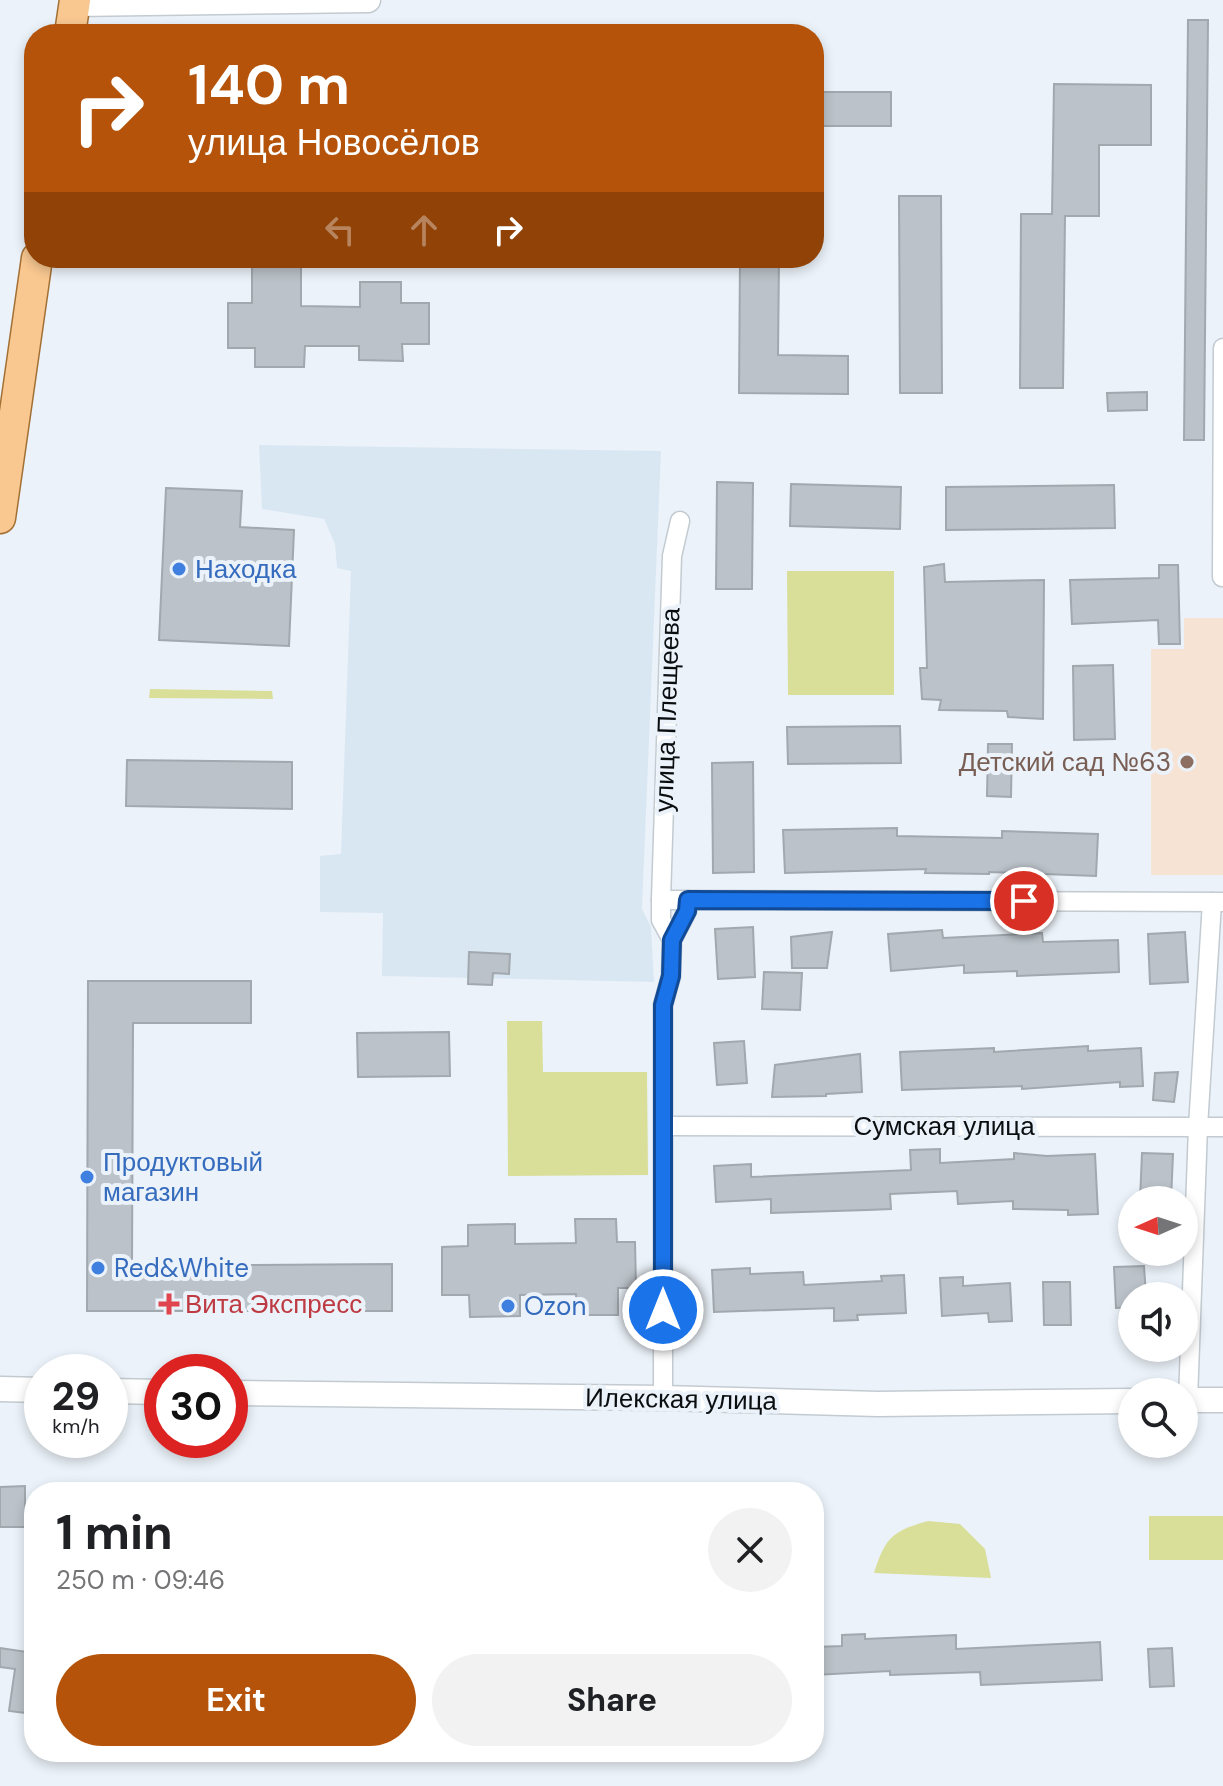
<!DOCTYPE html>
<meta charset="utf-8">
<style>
:root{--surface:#fff;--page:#f2f2f2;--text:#202124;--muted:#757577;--accent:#b45309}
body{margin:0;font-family:"DM Sans",sans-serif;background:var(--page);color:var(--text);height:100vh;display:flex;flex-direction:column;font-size:30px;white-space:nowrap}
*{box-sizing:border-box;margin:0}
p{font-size:26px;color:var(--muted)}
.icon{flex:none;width:44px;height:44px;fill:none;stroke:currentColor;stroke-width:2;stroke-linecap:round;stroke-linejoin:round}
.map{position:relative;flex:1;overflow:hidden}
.panel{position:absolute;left:24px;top:1482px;width:800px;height:280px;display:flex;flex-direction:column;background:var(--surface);border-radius:32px;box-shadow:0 4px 12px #0003}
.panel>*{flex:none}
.guide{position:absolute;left:24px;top:24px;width:800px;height:244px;border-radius:32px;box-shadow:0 4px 12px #0003;background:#b45309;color:#fff;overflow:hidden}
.needle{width:52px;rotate:267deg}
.controls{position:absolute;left:1118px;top:1186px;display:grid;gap:16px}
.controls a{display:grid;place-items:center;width:80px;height:80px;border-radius:50%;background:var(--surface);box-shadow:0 4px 12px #0003;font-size:40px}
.speed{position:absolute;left:24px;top:1354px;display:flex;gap:16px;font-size:40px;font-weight:700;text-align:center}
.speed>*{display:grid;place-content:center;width:104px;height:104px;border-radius:50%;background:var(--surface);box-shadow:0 4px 12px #0003;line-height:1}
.speed small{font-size:20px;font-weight:400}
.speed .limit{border:12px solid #d22;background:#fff;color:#111}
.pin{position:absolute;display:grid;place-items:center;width:68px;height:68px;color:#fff;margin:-34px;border:4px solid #fff;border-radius:50%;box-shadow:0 2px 8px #0007}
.me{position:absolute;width:88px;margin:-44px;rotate:0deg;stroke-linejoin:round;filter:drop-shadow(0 0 6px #0008)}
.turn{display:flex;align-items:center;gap:28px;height:168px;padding:0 32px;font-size:36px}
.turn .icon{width:104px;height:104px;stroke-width:2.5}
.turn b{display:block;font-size:56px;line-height:68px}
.lanes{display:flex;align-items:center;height:76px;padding:0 32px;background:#0003;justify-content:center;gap:40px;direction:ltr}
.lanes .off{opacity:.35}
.round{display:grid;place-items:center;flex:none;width:84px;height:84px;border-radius:42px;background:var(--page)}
.headline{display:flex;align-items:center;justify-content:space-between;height:136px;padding:0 32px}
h1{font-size:48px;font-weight:700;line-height:60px}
.primary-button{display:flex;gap:16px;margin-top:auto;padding:16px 32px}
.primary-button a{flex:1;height:92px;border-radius:48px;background:var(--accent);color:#fff;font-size:32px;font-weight:700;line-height:92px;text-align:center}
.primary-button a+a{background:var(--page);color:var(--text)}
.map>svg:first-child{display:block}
.built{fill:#d9e7f3}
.education{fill:#f7e3d4}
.green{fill:#d9de98}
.building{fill:#bbc2c9;stroke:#a1a8ae;stroke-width:2}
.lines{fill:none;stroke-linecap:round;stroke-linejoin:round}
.minor-casing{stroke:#c3cbd1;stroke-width:21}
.tertiary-casing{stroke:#c3cbd1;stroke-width:27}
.primary-casing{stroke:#a37034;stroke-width:33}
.minor{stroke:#fff;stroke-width:18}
.tertiary{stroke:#fff;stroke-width:24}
.primary{stroke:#f9c891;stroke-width:30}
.route-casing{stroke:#114b97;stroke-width:20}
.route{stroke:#1a73e8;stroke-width:14}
.shop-dot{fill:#3f7fe0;stroke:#ebf2f9;stroke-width:3}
.education-dot{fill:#8d6e63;stroke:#ebf2f9;stroke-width:3}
.health-dot{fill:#e0444e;stroke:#ebf2f9;stroke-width:3}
.labels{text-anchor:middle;stroke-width:8;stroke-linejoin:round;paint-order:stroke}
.shop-label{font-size:26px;fill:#366cbe;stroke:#ebf2f9;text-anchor:start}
.street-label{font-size:26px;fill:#0b0e10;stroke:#ebf2f9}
.education-label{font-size:26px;fill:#785e54;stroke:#ebf2f9;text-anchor:end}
.health-label{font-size:26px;fill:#be3a42;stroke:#ebf2f9;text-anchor:start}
</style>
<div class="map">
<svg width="1223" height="1786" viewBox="0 0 1223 1786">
<rect width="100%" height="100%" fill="#ebf2f9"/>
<!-- built -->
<path class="built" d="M259,445L661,451L642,909L651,927L654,982L382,976L383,913L320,912V856L341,854L351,571L337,568L335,544L324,519L262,509Z"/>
<!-- education -->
<path class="education" d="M1184,618H1223V875H1151V649H1184Z"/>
<!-- green -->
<g class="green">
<path d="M787,571H894V695H788Z"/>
<path d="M150,689L272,691L273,699L149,698Z"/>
<path d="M507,1021H542L543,1072H647L648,1175L508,1176Z"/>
<rect x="1149" y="1516" width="74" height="44"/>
<path d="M928,1521L960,1524L985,1549L991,1578L874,1573C885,1538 892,1531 928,1521Z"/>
</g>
<!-- building -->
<g class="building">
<path d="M1188,20H1208L1204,440H1184Z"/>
<path d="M1054,84L1151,85V145H1099V216H1065L1063,388H1020L1021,214H1052Z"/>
<rect x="814" y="92" width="77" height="34"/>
<path d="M899,196H941L942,393H900Z"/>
<path d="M252,258H301V306L360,307V282H401V303H429V344H402L403,361L359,360V346H305L304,367H255V348H228V303H252Z"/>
<path d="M740,258H779L778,355L848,356V394L739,393Z"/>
<path d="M1147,392V410L1108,411L1107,393Z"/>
<path d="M717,482L753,483L752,589H716Z"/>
<path d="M791,484L901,487L900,529L790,526Z"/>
<path d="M1114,485L1115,528L946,530V487Z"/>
<path d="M166,488L242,491L240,527L294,530L289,646L159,640Z"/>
<path d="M944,564L945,582L1044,580L1043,719L1008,717L1007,711L939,710L941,700L922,699L920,668H927L924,567Z"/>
<path d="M1159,565H1178L1180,644H1159L1158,620L1072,624L1070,580L1159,578Z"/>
<path d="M1113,665L1115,739L1074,740L1073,666Z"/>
<path d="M900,726L901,763L788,764L787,727Z"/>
<path d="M988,744H1012L1011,797L987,796Z"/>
<path d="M127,760L292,762V809L126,806Z"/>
<path d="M753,762L754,872L713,873L712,763Z"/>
<path d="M897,828V836L1002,838V831L1098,834L1096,876L989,872V874L925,873L926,869L785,873L783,830Z"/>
<path d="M753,927L755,977L718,979L715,929Z"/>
<path d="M942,930L943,938L1042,933L1043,942L1118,940L1119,972L1017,976V971L964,973V965L891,971L888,934Z"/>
<path d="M832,932L827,968H792L791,937Z"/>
<path d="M1185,932L1188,982L1150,984L1148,934Z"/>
<path d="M469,952L510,954L509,974L493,973L492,985L468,984Z"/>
<path d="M764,972L802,973L800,1010L762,1009Z"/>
<path d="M88,981H251V1023H133L132,1266L392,1264V1311H87Z"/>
<path d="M449,1032L450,1076L358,1077L357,1033Z"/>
<path d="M744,1041L747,1083L717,1085L714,1043Z"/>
<path d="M1088,1046V1051L1141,1048L1143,1086L1120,1087V1082L1022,1089V1086L902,1090L900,1052L994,1048V1052Z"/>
<path d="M860,1054L862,1092L826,1094V1096L772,1097L775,1065Z"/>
<path d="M1178,1072L1174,1102L1153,1100L1155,1073Z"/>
<path d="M940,1149V1163L1014,1159V1153L1047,1156L1095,1154L1098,1214L1068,1215V1210L1013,1209V1201L958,1204L957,1191L890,1194L891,1209L867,1210L771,1213V1199L716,1202L714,1166L751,1164V1177L911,1170L910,1150Z"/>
<path d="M1142,1153L1173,1154L1171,1200H1140Z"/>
<path d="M575,1219H616L617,1242H635L636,1288H618V1315H576V1294L520,1295V1316L470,1317L469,1295H442V1247L468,1246V1225L515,1224V1244L576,1243Z"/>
<path d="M1144,1266L1146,1296H1132V1307L1116,1308L1114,1267Z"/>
<path d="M750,1268V1274L803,1272L804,1285L882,1281L881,1276L904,1275L906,1313L857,1315L858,1320L834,1321V1308L714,1312L712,1270Z"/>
<path d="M963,1277V1286L1010,1283L1012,1321L989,1322L988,1313L942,1316L940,1278Z"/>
<path d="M1043,1282H1070L1071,1325H1044Z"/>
<path d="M25,1486V1527H0V1487Z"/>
<path d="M865,1634V1639L956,1635V1649L1100,1642L1102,1680L981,1685L980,1672L890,1675V1671L814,1675V1647L842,1646V1635Z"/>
<path d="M0,1648L34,1653V1714L9,1711L15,1669L0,1667Z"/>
<path d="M1172,1648L1174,1686L1150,1687L1148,1649Z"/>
</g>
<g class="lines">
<defs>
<g id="minor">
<path d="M1222,577L1223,348"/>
<path d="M661,900L1223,902"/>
<path d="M672,940L661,920V900L672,556L680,521"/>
<path d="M664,1126L1223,1127"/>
<path d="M663,1398V1005L671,976L672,940L687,911L688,900"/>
<path d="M1188,1400L1198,1127L1212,902"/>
</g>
<g id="tertiary">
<path d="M75,4L368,0"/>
<path d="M0,1389L42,1390"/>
<path d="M110,1391L162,1392"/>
<path d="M230,1393L663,1398L878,1404L1132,1401"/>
<path d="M1184,1400H1223"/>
</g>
<g id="primary">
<path d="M70,34L75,0"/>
<path d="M0,518L37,258"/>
</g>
</defs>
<!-- minor casing -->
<use href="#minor" class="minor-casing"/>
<!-- tertiary casing -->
<use href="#tertiary" class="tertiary-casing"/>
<!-- primary casing -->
<use href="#primary" class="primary-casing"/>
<!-- minor -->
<use href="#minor" class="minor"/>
<!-- tertiary -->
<use href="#tertiary" class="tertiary"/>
<!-- primary -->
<use href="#primary" class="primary"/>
</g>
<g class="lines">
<defs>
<path id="route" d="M663,1310V1005L671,976L672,940L687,911L688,900L1024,901"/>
</defs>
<!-- route casing -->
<use href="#route" class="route-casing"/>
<!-- route -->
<use href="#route" class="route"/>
</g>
<!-- markers -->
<g class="shop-dot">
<circle cx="179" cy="569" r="8"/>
<circle cx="87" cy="1177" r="8"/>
<circle cx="98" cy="1268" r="8"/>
<circle cx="508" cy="1306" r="8"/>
</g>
<circle class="education-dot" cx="1187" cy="762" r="8"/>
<path class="health-dot" d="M165 1292h8v8h8v8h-8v8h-8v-8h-8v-8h8z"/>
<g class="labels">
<!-- shop labels -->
<g class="shop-label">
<text x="195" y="578">Находка</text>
<text x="103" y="1171">Продуктовый<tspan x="103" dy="30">магазин</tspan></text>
<text x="114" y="1277">Red&amp;White</text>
<text x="524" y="1315">Ozon</text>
</g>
<!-- street labels -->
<g class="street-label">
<text transform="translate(667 710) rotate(-88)" y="9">улица Плещеева</text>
<text x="944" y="1135">Сумская улица</text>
<text transform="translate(681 1399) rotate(1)" y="9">Илекская улица</text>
</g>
<!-- education labels -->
<g class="education-label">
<text x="1171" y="771">Детский сад №63</text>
</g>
<!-- health labels -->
<g class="health-label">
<text x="185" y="1313">Вита Экспресс</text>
</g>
</g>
</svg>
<div class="controls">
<a><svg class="needle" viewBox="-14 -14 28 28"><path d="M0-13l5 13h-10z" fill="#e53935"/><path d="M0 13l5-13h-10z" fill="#757577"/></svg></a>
<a><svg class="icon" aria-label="sound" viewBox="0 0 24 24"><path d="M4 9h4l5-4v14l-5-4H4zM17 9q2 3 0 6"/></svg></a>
<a><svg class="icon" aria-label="search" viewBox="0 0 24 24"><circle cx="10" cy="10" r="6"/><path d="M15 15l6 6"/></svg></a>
</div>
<div class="speed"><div>29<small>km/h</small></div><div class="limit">30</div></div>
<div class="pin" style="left:1024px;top:901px;background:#d93025"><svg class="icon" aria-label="arrive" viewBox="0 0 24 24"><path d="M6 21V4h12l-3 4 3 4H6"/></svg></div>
<svg class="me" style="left:663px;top:1310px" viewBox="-20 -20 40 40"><circle r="17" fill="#1a73e8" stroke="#fff" stroke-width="3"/><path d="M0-11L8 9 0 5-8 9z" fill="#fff"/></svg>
<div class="guide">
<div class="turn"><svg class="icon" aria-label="right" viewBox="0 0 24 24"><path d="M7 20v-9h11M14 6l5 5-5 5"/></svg><div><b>140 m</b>улица Новосёлов</div></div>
<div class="lanes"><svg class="icon off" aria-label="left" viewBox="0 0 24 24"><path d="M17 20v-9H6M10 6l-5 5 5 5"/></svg><svg class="icon off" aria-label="ahead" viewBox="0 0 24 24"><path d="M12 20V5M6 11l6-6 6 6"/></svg><svg class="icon" aria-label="right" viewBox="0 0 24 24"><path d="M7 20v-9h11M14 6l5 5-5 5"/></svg></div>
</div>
<section class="panel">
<div class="headline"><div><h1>1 min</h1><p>250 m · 09:46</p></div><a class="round"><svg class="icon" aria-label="close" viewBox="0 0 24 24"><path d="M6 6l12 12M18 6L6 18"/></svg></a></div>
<div class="primary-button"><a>Exit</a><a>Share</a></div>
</section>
</div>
